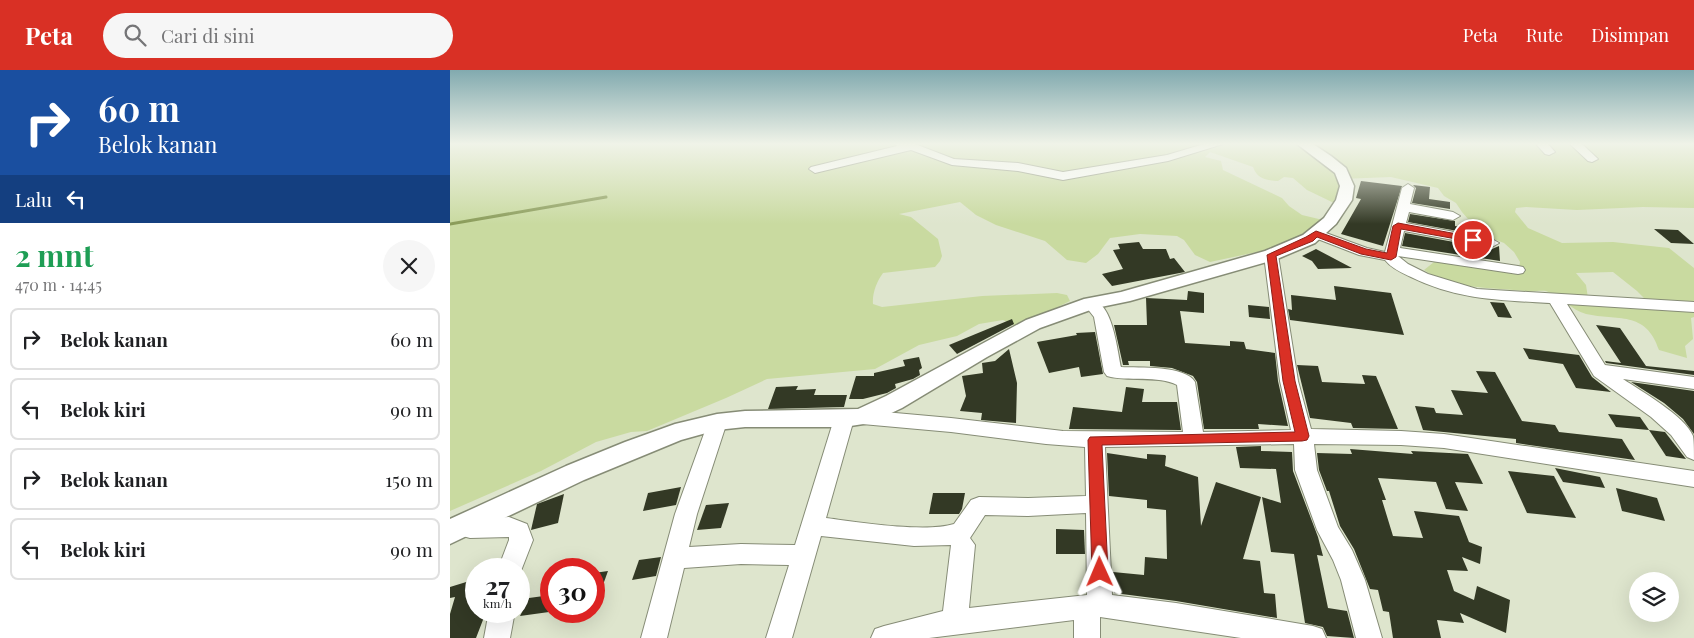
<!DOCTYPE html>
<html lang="id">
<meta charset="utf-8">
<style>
:root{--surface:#fff;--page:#f6f6f6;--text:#202124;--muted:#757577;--line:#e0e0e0;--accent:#d93025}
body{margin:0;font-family:"Playfair Display",serif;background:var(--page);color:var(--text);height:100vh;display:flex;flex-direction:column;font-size:19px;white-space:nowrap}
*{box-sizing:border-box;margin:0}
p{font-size:16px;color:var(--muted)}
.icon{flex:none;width:28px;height:28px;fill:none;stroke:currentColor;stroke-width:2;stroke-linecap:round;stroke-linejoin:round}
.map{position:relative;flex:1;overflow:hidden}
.drawer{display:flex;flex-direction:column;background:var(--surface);width:450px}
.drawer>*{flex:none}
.banner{background:#1a4fa0;color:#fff;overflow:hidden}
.buttons{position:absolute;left:1179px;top:502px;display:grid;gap:10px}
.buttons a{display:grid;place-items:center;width:50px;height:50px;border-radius:50%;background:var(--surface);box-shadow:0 5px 20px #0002;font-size:25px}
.speed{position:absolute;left:15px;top:488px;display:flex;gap:10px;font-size:25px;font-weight:700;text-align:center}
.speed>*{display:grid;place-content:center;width:65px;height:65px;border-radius:50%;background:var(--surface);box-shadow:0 5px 20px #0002;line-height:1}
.speed small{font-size:12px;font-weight:400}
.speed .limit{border:8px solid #d22;background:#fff;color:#111}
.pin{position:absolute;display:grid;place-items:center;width:42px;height:42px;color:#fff;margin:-21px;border:2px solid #fff;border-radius:50%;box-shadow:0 1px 5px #0007}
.me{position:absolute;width:55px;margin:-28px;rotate:359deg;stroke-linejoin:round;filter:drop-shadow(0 0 4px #0008)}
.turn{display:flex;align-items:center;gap:18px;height:105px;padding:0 15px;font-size:22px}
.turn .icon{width:65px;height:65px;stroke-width:2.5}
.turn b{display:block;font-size:35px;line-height:42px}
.then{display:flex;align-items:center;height:48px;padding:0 15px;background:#0003;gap:10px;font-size:19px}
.round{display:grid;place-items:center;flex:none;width:52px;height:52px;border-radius:26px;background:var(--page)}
.head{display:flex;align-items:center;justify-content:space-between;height:85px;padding:0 15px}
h1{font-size:30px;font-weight:700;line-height:38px;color:#1e9e55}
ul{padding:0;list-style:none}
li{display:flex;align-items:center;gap:15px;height:62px;margin:0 10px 8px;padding:0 5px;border:2px solid var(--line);border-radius:8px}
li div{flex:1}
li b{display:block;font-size:19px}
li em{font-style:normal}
header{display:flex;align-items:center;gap:30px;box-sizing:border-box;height:70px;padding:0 25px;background:var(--accent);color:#fff}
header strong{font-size:24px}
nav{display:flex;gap:28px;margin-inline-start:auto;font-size:18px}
.search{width:350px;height:45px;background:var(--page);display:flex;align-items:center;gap:12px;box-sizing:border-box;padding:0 18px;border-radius:28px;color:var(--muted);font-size:19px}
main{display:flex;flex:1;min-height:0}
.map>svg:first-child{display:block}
.green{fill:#c9daa0;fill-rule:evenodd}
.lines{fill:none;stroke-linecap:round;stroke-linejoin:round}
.stream{stroke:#8a9c59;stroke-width:3}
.building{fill:#333925}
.minor-casing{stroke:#868c76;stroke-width:2}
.major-casing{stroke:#868c76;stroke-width:3}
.minor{fill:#fff;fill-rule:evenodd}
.major{fill:#fff;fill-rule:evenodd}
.route{fill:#d93025;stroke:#8d1f18}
</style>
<header>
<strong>Peta</strong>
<div class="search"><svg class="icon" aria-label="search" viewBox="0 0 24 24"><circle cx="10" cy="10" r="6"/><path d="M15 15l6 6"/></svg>Cari di sini</div>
<nav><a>Peta</a><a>Rute</a><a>Disimpan</a></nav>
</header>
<main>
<section class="drawer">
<div class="banner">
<div class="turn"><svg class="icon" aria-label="right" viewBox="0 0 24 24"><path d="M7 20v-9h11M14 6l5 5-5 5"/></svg><div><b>60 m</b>Belok kanan</div></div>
<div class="then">Lalu<svg class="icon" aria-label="left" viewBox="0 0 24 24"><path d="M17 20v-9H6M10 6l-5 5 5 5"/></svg></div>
</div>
<div class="head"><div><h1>2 mnt</h1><p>470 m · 14:45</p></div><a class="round"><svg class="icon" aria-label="close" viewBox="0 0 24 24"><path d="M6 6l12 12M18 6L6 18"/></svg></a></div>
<ul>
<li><svg class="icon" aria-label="right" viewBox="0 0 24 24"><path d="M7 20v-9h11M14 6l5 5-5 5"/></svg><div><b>Belok kanan</b></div><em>60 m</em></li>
<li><svg class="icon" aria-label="left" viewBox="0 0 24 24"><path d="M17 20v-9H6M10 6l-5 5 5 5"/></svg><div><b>Belok kiri</b></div><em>90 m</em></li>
<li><svg class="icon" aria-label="right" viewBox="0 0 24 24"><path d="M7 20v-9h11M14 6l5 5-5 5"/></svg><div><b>Belok kanan</b></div><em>150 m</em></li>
<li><svg class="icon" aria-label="left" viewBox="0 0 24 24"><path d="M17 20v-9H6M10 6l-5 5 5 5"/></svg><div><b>Belok kiri</b></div><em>90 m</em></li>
</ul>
</section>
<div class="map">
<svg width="1244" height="568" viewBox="0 0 1244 568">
<rect width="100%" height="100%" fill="#dee5cd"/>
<!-- green -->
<path class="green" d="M0,74H1244V138L1193,137L1127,140L1076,137L1066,138L1065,142L1078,158L1112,173L1163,172L1219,178L1244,198V247L1241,248L1243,269L1235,276L1237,288L1209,280C1196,240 1167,251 1136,244C1121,240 1111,226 1096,221C1091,220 1083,222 1077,221C1045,218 1000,219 974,200L984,192L1068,203L1070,192L1064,182L1054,173L1033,165L1027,152L1018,149L1012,142L1006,133L994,126L988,118L941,107L890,109V123L884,133L857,120L843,108L834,107L828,111C816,110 807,109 803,97L760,82L755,87L771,91L773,100L832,128L839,136L852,145L873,150L859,163L821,179L760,192L745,185L734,170L727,166L690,164L660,168L648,184L636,193L617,190L595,171L546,155L526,145L510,132L449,144L461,147L488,169L492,186L490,191L485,197L433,203C427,211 422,223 423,234L432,237L532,226L607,223L617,225L620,231L568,257L553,250L529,254L507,266L469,275L425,299L317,309L276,328L197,361L181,362L146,372L91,401L0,441ZM1163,202L1187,221L1200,234L1138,228L1136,215L1126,203Z"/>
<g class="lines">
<!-- stream -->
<path class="stream" d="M0,154L156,127"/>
</g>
<!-- building -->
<g class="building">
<path d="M911,111L952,116L933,176L891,164L911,129L906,128Z"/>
<path d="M963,115L980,117L979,129L1000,132V139L962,133L966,118Z"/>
<path d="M960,144L1005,151V156L1023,160L1024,164L958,152Z"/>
<path d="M1204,159L1228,160L1244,174L1221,173Z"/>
<path d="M955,163L1042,179L1049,176L1050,191L952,176Z"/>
<path d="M689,172L693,179H716L720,189L724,188L735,202L662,216L652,204L673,199L663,180L670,179L668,174Z"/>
<path d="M866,179L902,198L868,199L862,191L852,186Z"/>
<path d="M884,216L941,223L954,265L840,250L838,239L842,240L841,225L886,230Z"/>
<path d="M738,221L754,223V243L730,241L735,273L780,276V271L794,272L796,279L825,283L828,311L838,356L808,354L809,359H754L747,312L743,306L722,298L700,296V291H678L679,295H673L664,255H697L696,228L737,230Z"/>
<path d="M1040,232L1054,233L1062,248L1048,247Z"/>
<path d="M798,235L819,237L820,249L799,247Z"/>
<path d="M562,249L564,254L507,284L499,275Z"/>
<path d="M1146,255L1170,258L1196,296L1244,301V305L1156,293L1155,291L1171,293Z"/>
<path d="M645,262L653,304L631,307L629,297L599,303L587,272L627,265L626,263Z"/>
<path d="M1073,278L1129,285L1142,307L1161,322L1126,318L1113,294L1079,289Z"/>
<path d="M559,279L567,313L566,353L531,350L532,343L510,341L516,326L512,306L533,303L532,293L545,291Z"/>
<path d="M469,287L472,298L469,300L470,305L463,309L445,314L446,318L437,323L413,329H399L406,306H424V303L455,296L453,290Z"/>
<path d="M847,295L868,296L872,312L915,314L912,305L926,306L948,359L903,358L901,353L860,348Z"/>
<path d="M1026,301L1045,302L1072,351L1105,355L1109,362L1172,369L1185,390L1066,373V369L973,360L965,336L984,338L986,343L1013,345L1001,320L1038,323Z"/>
<path d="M1181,312L1244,321V364L1233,349L1214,333Z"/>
<path d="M348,316L346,320L366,319L364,325H397L394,337L318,339L326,317Z"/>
<path d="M676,317L694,319L692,332H727L731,360L619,359L623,337L672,342Z"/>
<path d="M1158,344L1190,347L1199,360L1166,357Z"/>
<path d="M1199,360L1215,362L1236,389L1216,386Z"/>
<path d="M811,376V381L842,382L843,401L868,467L873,486L867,485L878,538L897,541L904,568L877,566L873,557L855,553L844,484L821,482L812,427L831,433L826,399L790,398L786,377Z"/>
<path d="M900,379L963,384L961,381L1018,384L1033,414L1005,412L1018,441L996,439L986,412L928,408L936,430H932L943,466L973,468L964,441L1009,446L1019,472L1032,477L1030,494L1012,487L1018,501L997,500L1004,521L1024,530L1027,516L1060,530L1056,563L1010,543L1014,553L987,550L991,568H943L939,542L933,541L928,520L920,519L904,479L890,456L879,421H877L869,400L867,383L902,384Z"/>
<path d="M657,383L697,389V384L715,385L716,386L715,396L748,407L751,456L766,412L811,427L793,489L810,491L814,523L825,524L827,548L726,531L664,523L663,502L694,505L695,487L717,489L716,440L697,438V430L659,426Z"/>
<path d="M1105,398L1150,407L1155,418L1113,412Z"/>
<path d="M1058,401L1104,406L1126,448L1077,443Z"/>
<path d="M231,417L226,435L193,441L198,423Z"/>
<path d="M1166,418L1207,428L1215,451L1172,441Z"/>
<path d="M483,423H515L512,439L509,444H479Z"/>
<path d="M114,424L108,453L81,460L87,434Z"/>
<path d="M279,433L271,458L247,460L256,435Z"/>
<path d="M606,459L634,460L635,484H606Z"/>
<path d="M211,487L206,506L182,510L189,490Z"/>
<path d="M158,501L145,537H144V503Z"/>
<path d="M26,509V545L36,542L26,568H0V544L5,527L0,528V517Z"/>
<path d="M101,525L99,542L70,546L79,528Z"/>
</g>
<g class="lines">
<defs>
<g id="minor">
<path d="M446,74H465L504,89L568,93L613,102L717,85L754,74H773L718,91L613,110L568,101L502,95L461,80L365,103L359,99L361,97L447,76Z"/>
<path d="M1086,74H1098L1105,82L1099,85L1095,84Z"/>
<path d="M1120,74H1132L1148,89L1142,92L1138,91Z"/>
<path d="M958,114L964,118L960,134L1003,142L1010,146L1003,150L959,142L956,153L1042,169L1049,173L1042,177L954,161L950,178L1068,196L1073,197L1075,200L1073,203L1068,204L948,186L958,194L978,204L1027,219L1244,232V242L1117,234L1155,295L1244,307V319L1173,309C1191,321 1235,346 1243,366C1244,372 1244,383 1244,390L1237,387L1221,365L1201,347L1144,306L1100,233C1049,230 1008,230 961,207C952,203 941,198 935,190L909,185L860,166L858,163L865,159L917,178L935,182L952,118Z"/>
<path d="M821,181L826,182L828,185L848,311L861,359L951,361L994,364L1244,401V417L994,378L951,375L864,374L867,400L888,457L902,480L915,510L932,568H906L891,510L883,490L867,460L845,400L844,374L655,377L662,525L726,533L863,556L872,559L876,568H791L650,547V568H624V550L479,568H421L425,559L434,556L493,541L501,475L464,476L371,466L342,568H316L339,495L291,494L234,498L217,568H191L225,444L260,347L267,345L274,347L277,352L247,444L239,477L291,474L345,475L384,349L387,344L394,342L401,344L402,347L405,342L412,340L501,348L613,361L733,362L727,315C709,305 677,312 657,306L654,302L644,247L633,233L635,230C662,223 667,279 671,297C689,298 735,295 745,312L753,362L841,360L830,311L814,185L816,182ZM404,349L412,354L501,362L596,374L635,377L636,426L578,428L529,427L521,430L504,454C475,463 407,452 376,448ZM636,443L637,525L519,538L525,475L520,468L535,445L578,446Z"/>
<path d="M15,446L24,449L59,447L77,454L83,470L69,506V499H48L59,470V467L20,468L9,465L4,455L7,448Z"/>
<path d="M39,541H65L60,568H34Z"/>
</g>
<path id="major" d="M847,74H863L881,86L896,98L904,116L902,130L886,154L865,173L827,189L680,231L646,238L590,258L537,287L452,338L420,353L394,357H295L267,360L231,370L134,410L0,474V449L116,396L175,372L225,354L267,344L295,341L408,339L436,326L576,250L634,229L671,222L815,181L853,165L874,148L886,130L890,116L885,103Z"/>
</defs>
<!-- minor casing -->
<use href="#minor" class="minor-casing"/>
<!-- major casing -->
<use href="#major" class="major-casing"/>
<!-- minor -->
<use href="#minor" class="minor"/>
<!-- major -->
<use href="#major" class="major"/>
</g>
<!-- sky -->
<linearGradient id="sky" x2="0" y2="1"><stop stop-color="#82aaaf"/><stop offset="0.48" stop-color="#f0f3e8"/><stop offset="1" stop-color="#f0f3e8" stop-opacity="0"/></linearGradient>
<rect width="1244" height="154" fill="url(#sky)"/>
<!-- route -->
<path class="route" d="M948,153L1023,167L1027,170L1023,172L951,159L946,187L941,190L911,184L867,167L863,171L826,186L845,311L859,366L857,370L852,371L652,375L658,502L655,506L650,508L644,506L642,502L638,370L640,367L845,362L833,311L817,185L856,167L866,161L916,179L937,183L943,156Z"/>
</svg>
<div class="buttons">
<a><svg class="icon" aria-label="layers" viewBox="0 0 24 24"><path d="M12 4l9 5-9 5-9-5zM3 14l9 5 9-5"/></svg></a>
</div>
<div class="speed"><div>27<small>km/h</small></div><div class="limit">30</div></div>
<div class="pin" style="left:1023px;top:170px;background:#d93025"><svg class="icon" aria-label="arrive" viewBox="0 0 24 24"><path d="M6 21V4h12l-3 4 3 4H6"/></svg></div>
<svg class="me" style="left:650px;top:502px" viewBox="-20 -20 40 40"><path d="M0-17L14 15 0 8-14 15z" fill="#d93025" stroke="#fff" stroke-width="4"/></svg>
</div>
</main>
